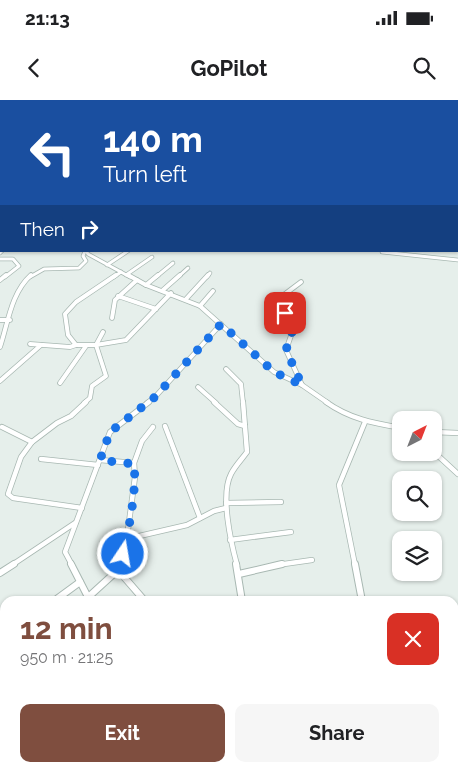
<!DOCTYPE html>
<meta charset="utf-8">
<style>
:root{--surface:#fff;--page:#f6f6f6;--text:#202124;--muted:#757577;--accent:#7f4e3f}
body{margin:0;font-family:Raleway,sans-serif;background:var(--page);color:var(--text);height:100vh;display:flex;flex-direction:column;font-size:19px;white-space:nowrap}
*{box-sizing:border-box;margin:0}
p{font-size:16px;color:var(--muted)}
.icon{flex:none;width:28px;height:28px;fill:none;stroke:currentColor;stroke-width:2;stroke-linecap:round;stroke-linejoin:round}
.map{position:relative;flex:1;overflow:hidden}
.side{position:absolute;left:0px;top:496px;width:459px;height:176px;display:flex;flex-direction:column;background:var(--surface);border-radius:15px 15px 0 0;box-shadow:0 1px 4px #0004}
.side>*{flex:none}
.top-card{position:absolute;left:0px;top:0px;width:459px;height:152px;box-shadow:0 1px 4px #0004;background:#1a4fa0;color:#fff;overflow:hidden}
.needle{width:32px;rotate:42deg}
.fabs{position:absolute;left:392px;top:311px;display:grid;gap:10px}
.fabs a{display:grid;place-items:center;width:50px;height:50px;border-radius:10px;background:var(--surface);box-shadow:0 1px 4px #0004;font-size:25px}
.pin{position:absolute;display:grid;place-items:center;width:42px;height:42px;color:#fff;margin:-21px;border-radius:10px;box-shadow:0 2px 8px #0006}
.me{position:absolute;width:55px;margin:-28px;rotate:12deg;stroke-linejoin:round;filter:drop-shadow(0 0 4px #0008)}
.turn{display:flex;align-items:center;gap:18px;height:105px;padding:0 20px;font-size:22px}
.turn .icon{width:65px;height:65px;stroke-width:2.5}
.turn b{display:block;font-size:35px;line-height:42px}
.then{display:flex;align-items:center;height:48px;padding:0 20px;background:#0003;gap:10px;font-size:19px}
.round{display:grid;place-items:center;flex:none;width:52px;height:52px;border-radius:10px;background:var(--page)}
.overview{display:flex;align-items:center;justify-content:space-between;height:85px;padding:0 20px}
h1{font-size:30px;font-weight:700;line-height:38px;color:var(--accent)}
.primary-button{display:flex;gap:10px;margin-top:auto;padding:10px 20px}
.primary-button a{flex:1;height:58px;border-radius:10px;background:var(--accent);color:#fff;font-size:20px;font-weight:700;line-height:58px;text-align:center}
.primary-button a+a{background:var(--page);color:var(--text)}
.status{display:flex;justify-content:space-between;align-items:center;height:35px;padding:0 25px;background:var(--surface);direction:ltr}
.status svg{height:14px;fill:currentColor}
header{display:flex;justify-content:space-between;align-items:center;height:65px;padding:0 20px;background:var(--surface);font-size:22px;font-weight:700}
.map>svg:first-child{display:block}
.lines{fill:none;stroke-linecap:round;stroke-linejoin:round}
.street-far4-casing{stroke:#a8b8b2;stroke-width:4}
.street-far3-casing{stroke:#a8b8b2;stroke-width:4.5}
.street-far2-casing{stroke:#a8b8b2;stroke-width:5.5}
.street-far1-casing{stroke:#a8b8b2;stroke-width:6}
.street-casing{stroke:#a8b8b2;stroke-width:8}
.secondary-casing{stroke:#a4bbb3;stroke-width:2}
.highway-casing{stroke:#c2cac8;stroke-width:11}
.street-far4{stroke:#fff;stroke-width:2.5}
.street-far3{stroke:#fff;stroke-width:3}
.street-far2{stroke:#fff;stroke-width:4}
.street-far1{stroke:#fff;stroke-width:4.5}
.street{stroke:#fff;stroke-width:6}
.secondary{fill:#fff;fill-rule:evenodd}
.highway{stroke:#2f6f62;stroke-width:9}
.route{stroke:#1a73e8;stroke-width:9;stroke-dasharray:0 16.2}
</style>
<div class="status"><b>21:13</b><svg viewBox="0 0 49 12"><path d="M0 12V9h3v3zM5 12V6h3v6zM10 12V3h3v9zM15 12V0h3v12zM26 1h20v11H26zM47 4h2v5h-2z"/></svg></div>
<header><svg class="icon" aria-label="back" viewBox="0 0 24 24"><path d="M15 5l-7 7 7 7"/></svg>GoPilot<svg class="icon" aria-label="search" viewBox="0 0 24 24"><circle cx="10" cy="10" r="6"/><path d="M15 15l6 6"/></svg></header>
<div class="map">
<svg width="458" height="672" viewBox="0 0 458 672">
<rect width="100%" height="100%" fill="#e6efeb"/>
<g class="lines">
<defs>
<g id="street-far4">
<path d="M191,0L194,1"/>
<path d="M240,0L242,1"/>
<path d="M121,1L123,0"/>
<path d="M216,1L221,0"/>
<path d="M365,1L373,0"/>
</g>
<g id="street-far3">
<path d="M86,151L88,154L130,177"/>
<path d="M382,152L458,160"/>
<path d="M0,153L2,151"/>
<path d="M0,159H13L19,166L5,177"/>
<path d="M107,165L128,151"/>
<path d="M126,175L152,157"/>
<path d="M30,177L44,169L79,168L86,161L83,156L85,151"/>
<path d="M114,177L121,172"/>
<path d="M156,177L173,163"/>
<path d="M178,177L188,168"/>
<path d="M207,177L210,173"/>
</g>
<g id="street-far2">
<path d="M116,175L76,202L65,214L68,235L76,245H96L126,240L171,193"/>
<path d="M128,175L146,185L200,206L274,272L302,285L328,303"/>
<path d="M0,180L6,175"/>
<path d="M301,182L277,200L294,227L286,250L302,285"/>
<path d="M146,185L158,175"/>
<path d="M163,190L180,175"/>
<path d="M118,196L156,209"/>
<path d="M186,199L208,175"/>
<path d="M200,206L213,191"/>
<path d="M112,218L115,200L137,180"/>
<path d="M0,220H10"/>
<path d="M30,244L70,247L76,245"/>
<path d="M0,247C8,223 11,193 31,175"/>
<path d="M226,269L241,284L243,303"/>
<path d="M0,281L41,245"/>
<path d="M60,283L86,246"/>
<path d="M198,287L216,303"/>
<path d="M84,303L90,298L92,286L106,276L96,245L103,232"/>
<path d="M147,303L155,297L221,224"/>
</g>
<g id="street-far1">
<path d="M214,302L238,324L245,326"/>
<path d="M326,302C350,319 373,323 401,328"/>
<path d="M165,326L200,418"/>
<path d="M2,327L32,342"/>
<path d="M434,332L458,333"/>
<path d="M434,352L458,374"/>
<path d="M41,359L98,365"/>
<path d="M100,360L134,363"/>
<path d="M226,403L281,402"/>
<path d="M82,408L13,398L8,394L21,357L32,342L57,323L71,316L86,302"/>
<path d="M127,437H135L187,425L214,411L226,408"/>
<path d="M230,440L291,432"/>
<path d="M12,465L75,423"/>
<path d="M72,465L65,452L110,332L149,302"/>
<path d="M119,465L127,437L135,377L134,363L142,341L153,327"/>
<path d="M237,465C231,443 220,395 231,374C235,366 242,359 247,352L243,302"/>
<path d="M277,465L312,460"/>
<path d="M355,465L339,385L365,322"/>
</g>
<g id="street">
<path d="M71,464L90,501"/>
<path d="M236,464L242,501"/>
<path d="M355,464L362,501"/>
<path d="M118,470L144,500"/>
<path d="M0,473L14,464"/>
<path d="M239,474L282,464"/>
<path d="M54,501L80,482"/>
<path d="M84,501L118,470L120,464"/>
<path d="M0,544L5,541"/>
<path d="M3,572L5,570"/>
<path d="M0,647L5,652"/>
<path d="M454,658L458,660"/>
<path d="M19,668L23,672"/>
<path d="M224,668L234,672"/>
<path d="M334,668L345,672"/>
<path d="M49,672L53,668"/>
<path d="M361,672L362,668"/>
</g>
<rect id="secondary" x="0" y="81" width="1" height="2"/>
<path id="highway" d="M104,0L113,1"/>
</defs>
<!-- street-far4 casing -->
<use href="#street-far4" class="street-far4-casing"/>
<!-- street-far3 casing -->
<use href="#street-far3" class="street-far3-casing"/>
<!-- street-far2 casing -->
<use href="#street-far2" class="street-far2-casing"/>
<!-- street-far1 casing -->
<use href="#street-far1" class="street-far1-casing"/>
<!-- street casing -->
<use href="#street" class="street-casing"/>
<!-- secondary casing -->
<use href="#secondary" class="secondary-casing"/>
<!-- highway casing -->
<use href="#highway" class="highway-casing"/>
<!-- street-far4 -->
<use href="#street-far4" class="street-far4"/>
<!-- street-far3 -->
<use href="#street-far3" class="street-far3"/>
<!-- street-far2 -->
<use href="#street-far2" class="street-far2"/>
<!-- street-far1 -->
<use href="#street-far1" class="street-far1"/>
<!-- street -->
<use href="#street" class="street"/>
<!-- secondary -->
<use href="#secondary" class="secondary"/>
<!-- highway -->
<use href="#highway" class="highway"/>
</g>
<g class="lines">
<!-- route -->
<path class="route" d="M123,454C129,429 137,388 134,364L100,360L110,332L155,297L221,224L274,272L302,285L286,250L294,226L285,213"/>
</g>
</svg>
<div class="fabs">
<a><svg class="needle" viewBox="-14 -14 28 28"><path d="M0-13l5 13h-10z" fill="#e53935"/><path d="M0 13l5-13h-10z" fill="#757577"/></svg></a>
<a><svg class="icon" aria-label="search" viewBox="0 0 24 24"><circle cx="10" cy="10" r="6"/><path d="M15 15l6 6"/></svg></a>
<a><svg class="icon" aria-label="layers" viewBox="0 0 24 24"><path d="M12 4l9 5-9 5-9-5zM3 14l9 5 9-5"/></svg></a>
</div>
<div class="pin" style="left:285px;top:213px;background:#d93025"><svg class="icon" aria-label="arrive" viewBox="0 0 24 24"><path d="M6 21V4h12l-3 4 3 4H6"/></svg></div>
<svg class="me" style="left:123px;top:454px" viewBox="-20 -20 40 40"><circle r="17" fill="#1a73e8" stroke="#fff" stroke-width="3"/><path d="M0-11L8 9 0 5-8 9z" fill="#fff"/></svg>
<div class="top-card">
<div class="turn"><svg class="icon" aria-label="left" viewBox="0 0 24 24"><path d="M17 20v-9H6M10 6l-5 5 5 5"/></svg><div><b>140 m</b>Turn left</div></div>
<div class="then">Then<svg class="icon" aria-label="right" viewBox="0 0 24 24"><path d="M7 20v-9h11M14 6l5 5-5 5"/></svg></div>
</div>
<section class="side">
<div class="overview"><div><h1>12 min</h1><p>950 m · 21:25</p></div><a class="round" style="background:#d93025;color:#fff"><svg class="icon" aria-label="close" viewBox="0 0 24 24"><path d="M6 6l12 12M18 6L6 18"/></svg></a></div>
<div class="primary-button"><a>Exit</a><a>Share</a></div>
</section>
</div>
